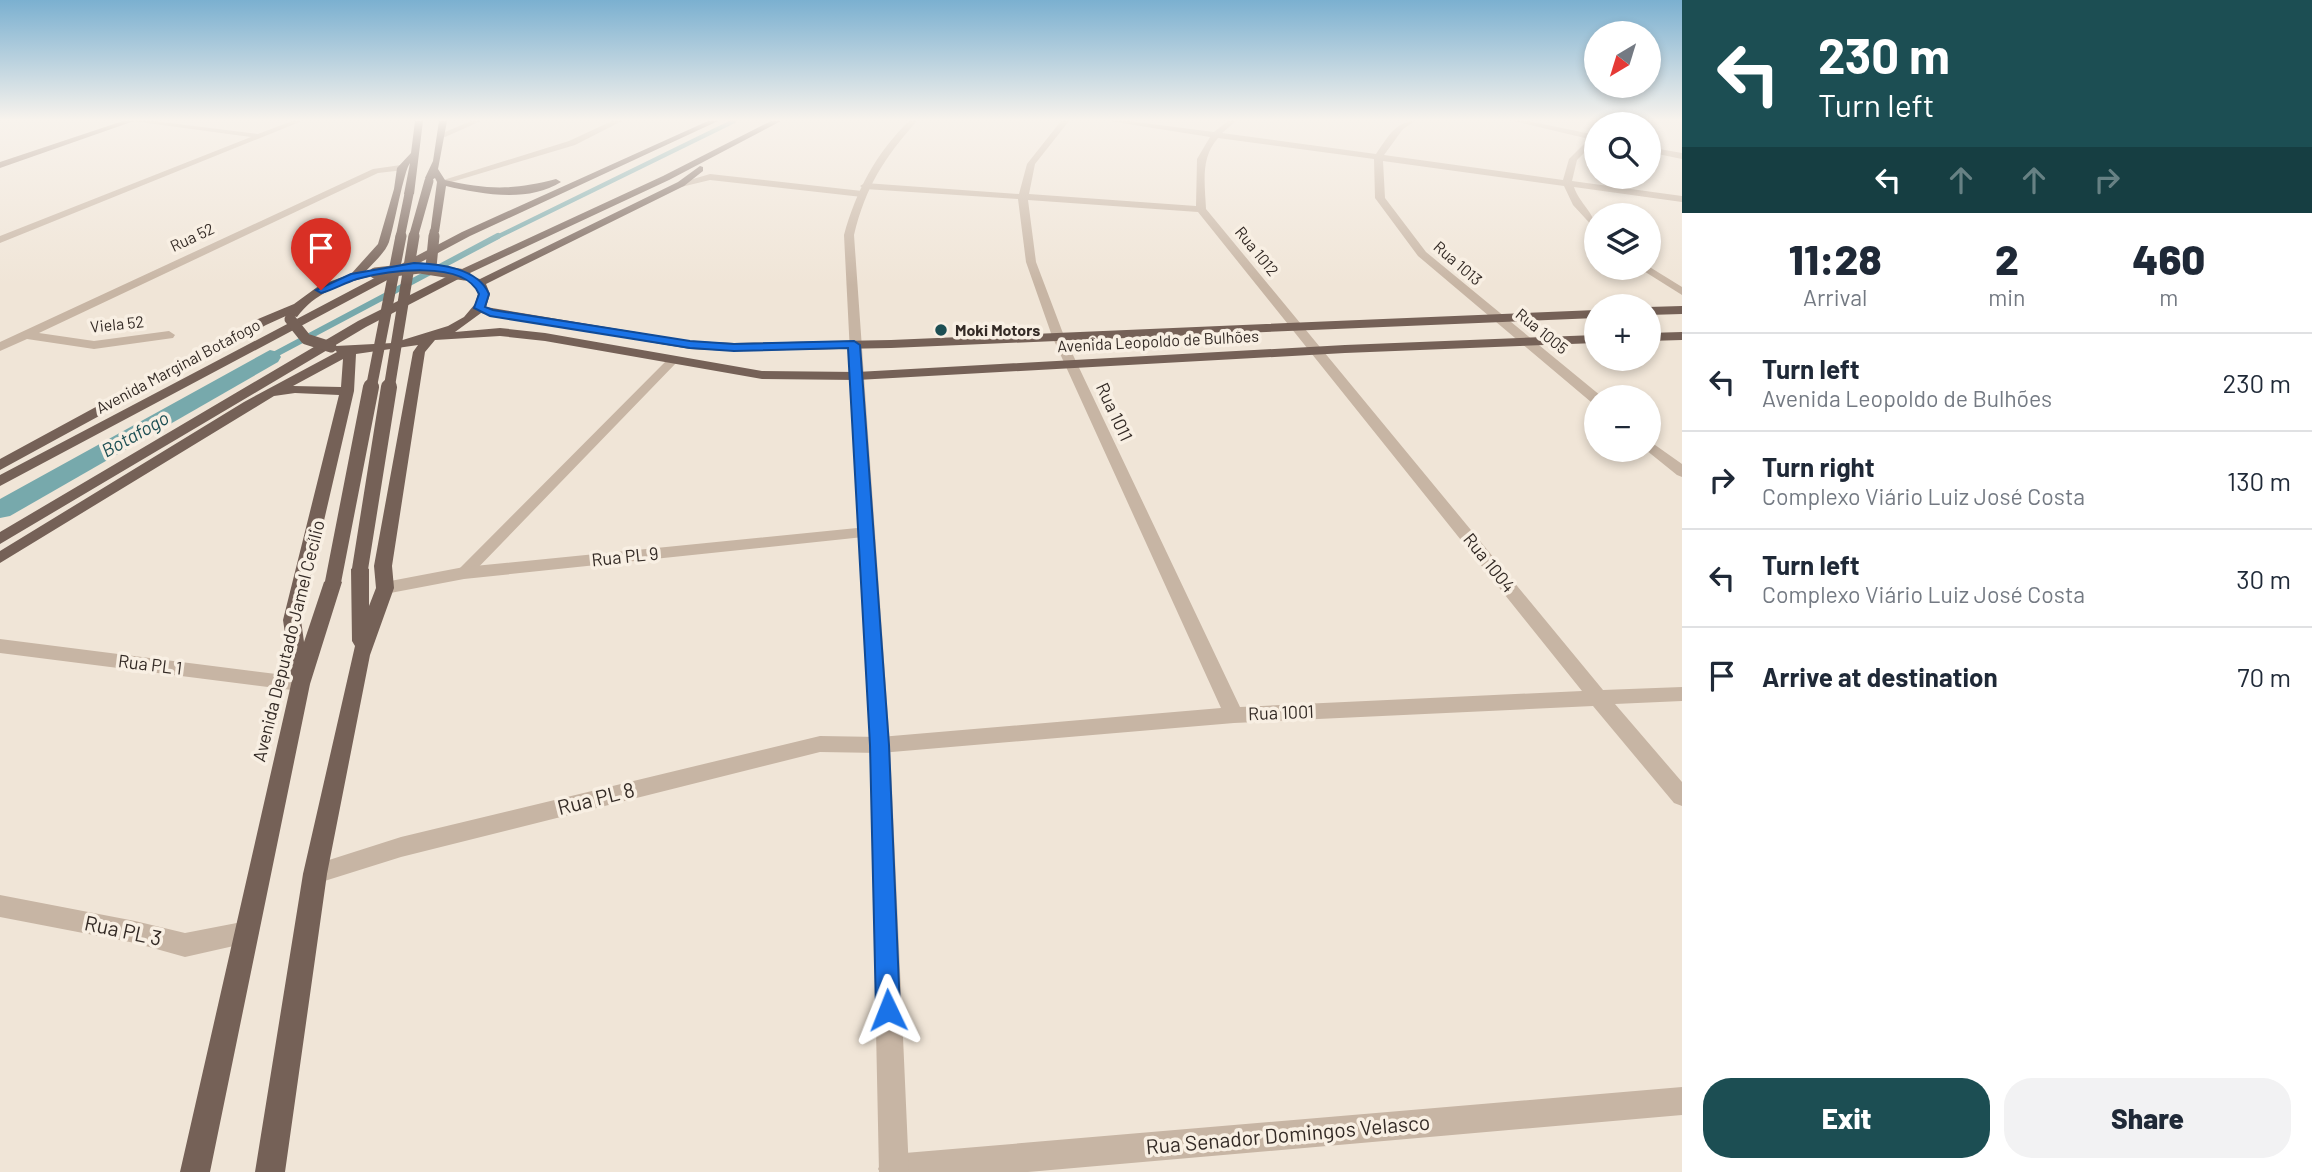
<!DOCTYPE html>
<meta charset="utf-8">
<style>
:root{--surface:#fff;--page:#f2f2f3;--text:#1f2937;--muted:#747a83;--line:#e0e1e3;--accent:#1c4e53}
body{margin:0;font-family:Barlow,sans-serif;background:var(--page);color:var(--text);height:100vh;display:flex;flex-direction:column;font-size:26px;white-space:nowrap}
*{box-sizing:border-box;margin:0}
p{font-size:23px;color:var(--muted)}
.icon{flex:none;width:38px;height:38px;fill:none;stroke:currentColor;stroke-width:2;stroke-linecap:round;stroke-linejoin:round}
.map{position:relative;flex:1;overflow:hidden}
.sheet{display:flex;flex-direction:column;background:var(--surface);width:630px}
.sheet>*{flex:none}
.hud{background:#1c4e53;color:#fff;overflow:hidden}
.needle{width:46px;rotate:218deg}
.fabs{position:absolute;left:1584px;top:21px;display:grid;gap:14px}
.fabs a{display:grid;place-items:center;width:77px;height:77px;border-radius:50%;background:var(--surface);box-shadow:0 4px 10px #0003;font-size:35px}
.pin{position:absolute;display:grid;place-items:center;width:60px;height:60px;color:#fff;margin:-72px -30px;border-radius:50% 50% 50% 0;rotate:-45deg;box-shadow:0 0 7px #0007}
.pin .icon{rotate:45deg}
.me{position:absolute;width:77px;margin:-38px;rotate:358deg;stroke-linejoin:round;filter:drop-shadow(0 0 5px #0008)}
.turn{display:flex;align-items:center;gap:24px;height:147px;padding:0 21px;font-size:32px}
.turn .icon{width:91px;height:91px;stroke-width:2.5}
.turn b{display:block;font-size:49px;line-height:60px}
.lanes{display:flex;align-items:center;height:66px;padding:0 21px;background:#0003;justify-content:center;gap:35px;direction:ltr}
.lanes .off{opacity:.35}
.eta{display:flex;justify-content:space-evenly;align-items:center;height:119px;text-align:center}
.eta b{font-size:42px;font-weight:800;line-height:49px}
.cta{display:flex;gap:14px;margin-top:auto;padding:14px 21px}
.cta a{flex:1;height:80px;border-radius:28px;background:var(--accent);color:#fff;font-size:28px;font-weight:800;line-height:80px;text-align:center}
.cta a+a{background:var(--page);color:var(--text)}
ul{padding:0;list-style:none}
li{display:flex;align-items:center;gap:21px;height:98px;padding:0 21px;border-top:2px solid var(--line)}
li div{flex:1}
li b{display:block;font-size:26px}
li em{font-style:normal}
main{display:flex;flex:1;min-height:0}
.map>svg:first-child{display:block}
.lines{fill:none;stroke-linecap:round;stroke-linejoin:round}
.stream-far1{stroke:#77a9ac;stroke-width:4.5}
.stream{stroke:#77a9ac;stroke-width:6}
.canal{fill:#77a9ac;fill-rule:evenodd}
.service{fill:#c7b5a4;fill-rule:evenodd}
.minor{fill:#c7b5a4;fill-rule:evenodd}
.tertiary{fill:#c7b5a4;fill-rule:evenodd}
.secondary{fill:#9b8475;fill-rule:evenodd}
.primary{fill:#756157;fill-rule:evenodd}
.primary-bridge-far2{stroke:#756157;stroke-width:9}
.primary-bridge-far1{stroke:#756157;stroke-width:11}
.primary-bridge{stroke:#756157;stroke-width:16}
.route{fill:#1a73e8;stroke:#114b97;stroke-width:2}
.poi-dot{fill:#1c4e53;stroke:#f8efe3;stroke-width:2.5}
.labels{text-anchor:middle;stroke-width:7;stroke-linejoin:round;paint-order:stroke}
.far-street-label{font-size:16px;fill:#332a25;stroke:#f8efe3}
.far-poi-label{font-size:16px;font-weight:bold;fill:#332a25;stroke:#f8efe3;text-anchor:start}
.street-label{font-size:18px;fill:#332a25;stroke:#f8efe3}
.water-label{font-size:19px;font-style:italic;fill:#1c4e53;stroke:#f8efe3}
.near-street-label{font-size:21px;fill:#332a25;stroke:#f8efe3}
</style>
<main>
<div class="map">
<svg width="1682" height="1172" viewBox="0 0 1682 1172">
<rect width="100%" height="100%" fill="#f0e5d7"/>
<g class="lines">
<!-- stream-far1 -->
<path class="stream-far1" d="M495,238L734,121"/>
<!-- stream -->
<path class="stream" d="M270,357L498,236"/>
<!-- canal -->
<path class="canal" d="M270,350L278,352L281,357L278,362L10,516L0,518V499Z"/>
<!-- service -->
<path class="service" d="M674,356L680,359L678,361L469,577H459L456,573L459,569L670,357Z"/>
<!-- minor -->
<g class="minor">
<path d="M132,121H154L258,134L292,121H302L0,243V236L251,137Z"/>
<path d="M471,121H481L445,137L438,135Z"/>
<path d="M612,121H622L575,145L445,184L437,182L569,141Z"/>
<path d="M1061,121H1069L1035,164L1029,194L1196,206L1197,159L1210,137L1109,121H1128L1214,132L1228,121H1236L1222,133L1376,154C1386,140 1395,121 1415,121L1403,129L1384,155L1563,180L1569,159L1589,139L1514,121H1528L1596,135V141L1577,160L1572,181L1682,196V202L1574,187C1579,203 1596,214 1596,230L1573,205L1564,186L1383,161L1385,198L1426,252L1601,396L1596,397V403L1591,402L1418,256L1375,198L1374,159L1218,138C1200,158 1205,184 1206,209L1603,690L1682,687V701L1615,704L1682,782V806L1674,803L1593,706L1234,723L880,753L820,752L401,857L315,884L307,881L303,874L307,867L401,837L820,736L880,737L1221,708L1052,336L1026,262L1018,199L865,189L860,186L865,183L1019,194L1027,164ZM1028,200L1198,212L1582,691L1240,707L1064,336L1036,262Z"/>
<path d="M1620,121H1630L1625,124H1615Z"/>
<path d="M1648,147L1682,153V159L1648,152Z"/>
<path d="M401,165L405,168L404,170L378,173L39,333L94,341L169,331L175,335L173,338L94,349L27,339L0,351V342L373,169Z"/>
<path d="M710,174L862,191L867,194L862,197L710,180L681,187L676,184Z"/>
<path d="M1648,266L1682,287V295L1639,268Z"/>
<path d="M1648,440L1682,464V477L1677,475L1646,450H1648Z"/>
<path d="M867,527L873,528L875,532L873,536L464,579L385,594L376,588L385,582L464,567Z"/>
<path d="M0,639L300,677L307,679L310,684L307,689L300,691L0,653Z"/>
<path d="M0,895L135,921L185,933L247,921L256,924L259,932L256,940L247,943L185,957L135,943L0,917Z"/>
<path d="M1682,1087V1115L1028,1172H880L878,1169L883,1159L893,1154Z"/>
</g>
<!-- tertiary -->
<path class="tertiary" d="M909,121H917C884,158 866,186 854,235L890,745L909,1172H879L870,745L844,235C856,191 876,153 909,121Z"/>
<!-- secondary -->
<path class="secondary" d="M123,121H134L0,168V162Z"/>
<!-- primary -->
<g class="primary">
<path d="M415,121H423L414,194L409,197L404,194L410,163C404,170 394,227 389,242C385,253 373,263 365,272L370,275L368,277C340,284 315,293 297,317L288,315L266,325L0,470V459L258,319L294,304L320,285L351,274L378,244L394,189L397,168L411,153Z"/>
<path d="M439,121H447L438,169L445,180C488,190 514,190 556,179L561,182C528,203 481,194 446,186L439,232L430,234L437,182L435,178L430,181L425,178L433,161Z"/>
<path d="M708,121H718L470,236L0,486V475L462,232Z"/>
<path d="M771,121H781L669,180L470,273L366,327L0,544V532L358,321L462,269L663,176Z"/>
<path d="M700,166L703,167V171L684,186L486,284L490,294L486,307L690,341L734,343L891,340L1596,310V318L891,348L734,351L690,349L481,313L455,332L500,328L545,333L762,371L857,372L1345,345L1596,335V343L1345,353L857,380L762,379L545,341L500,336L435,340L425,352L392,566L394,588L370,655L327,874L285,1172H255L303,874L355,646L352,641L351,569L360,563L369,569V606L376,588L374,566L413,352L418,345L356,354L354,391L301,620L304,642L324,582L333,576L342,582L310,684L210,1172H180L292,680L283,620L339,395L295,393L274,396L0,563V551L244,402L337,352L334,349L336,346L393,343L448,326L464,317L475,304L478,294L475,285L465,278L467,276L480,279L678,182ZM343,359L341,387L293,386Z"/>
<path d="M1682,306V314L1648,315V307Z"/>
<path d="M1682,332V340L1648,341V333Z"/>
</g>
<!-- primary-bridge-far2 -->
<g class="primary-bridge-far2">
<path d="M400,238L409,194"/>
<path d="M413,238L429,181"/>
<path d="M434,238V232"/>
</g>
<!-- primary-bridge-far1 -->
<g class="primary-bridge-far1">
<path d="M431,267L434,236"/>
<path d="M375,273L420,268L465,275"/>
<path d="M290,319L306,339L331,347"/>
<path d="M371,389L401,236"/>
<path d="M389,389L414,236"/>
</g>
<!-- primary-bridge -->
<g class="primary-bridge">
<path d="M360,569L389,387"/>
<path d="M333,582L371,387"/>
</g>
</g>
<!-- sky -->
<linearGradient id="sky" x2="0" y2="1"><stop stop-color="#7bb0d0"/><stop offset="0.42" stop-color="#f8f3ed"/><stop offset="1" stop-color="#f8f3ed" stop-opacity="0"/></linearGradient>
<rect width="1682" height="285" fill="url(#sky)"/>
<!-- route -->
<path class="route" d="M414,263C440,264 478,268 489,294L485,307L493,310L690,341L734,344L854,341L860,345L889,745L900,1010L897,1018L888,1022L880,1018L876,1010L870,745L848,348L734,351L690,348L490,316L474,308L479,294C464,259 386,271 357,279C344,283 333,290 321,293L316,290L351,274Z"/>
<!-- markers -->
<circle class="poi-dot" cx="941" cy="330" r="7"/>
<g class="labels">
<!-- far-street labels -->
<g class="far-street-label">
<text transform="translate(192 237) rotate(-25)" y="6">Rua 52</text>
<text transform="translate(1257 251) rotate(51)" y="6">Rua 1012</text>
<text transform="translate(1458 263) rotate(41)" y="6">Rua 1013</text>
<text transform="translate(117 324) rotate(-6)" y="6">Viela 52</text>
<text transform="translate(1542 331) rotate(39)" y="6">Rua 1005</text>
<text transform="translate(1158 341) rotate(-3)" y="6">Avenida Leopoldo de Bulhões</text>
<text transform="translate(178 366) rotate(-28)" y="6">Avenida Marginal Botafogo</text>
</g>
<!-- far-poi labels -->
<g class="far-poi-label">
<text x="955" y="336">Moki Motors</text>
</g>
<!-- street labels -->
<g class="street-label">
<text transform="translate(1114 412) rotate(65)" y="6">Rua 1011</text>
<text transform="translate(625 557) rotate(-6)" y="6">Rua PL 9</text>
<text transform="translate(1489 563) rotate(51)" y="6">Rua 1004</text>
<text transform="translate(289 641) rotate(-76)" y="6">Avenida Deputado Jamel Cecílio</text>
<text transform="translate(150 665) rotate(7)" y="6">Rua PL 1</text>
<text transform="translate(1281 713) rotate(-2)" y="6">Rua 1001</text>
</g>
<!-- water labels -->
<g class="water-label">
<text transform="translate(135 434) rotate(-29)" y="7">Botafogo</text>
</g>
<!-- near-street labels -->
<g class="near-street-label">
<text transform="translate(596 799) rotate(-14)" y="7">Rua PL 8</text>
<text transform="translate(123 931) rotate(12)" y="7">Rua PL 3</text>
<text transform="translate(1288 1135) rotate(-5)" y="7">Rua Senador Domingos Velasco</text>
</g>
</g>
</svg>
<div class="fabs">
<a><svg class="needle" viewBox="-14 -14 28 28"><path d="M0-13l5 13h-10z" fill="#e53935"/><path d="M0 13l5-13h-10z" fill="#747a83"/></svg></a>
<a><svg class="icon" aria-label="search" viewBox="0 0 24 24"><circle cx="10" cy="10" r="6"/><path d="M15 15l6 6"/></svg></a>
<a><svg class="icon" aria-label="layers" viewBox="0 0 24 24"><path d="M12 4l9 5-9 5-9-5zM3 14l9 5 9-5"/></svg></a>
<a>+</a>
<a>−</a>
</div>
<div class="pin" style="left:321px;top:290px;background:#d93025"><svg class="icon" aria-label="arrive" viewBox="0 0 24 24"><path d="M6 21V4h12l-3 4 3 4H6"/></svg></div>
<svg class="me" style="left:888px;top:1010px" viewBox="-20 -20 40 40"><path d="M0-17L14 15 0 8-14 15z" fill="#1a73e8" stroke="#fff" stroke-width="4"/></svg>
</div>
<section class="sheet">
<div class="hud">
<div class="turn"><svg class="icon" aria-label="left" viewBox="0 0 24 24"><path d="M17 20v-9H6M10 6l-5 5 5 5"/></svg><div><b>230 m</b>Turn left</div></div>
<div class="lanes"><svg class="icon" aria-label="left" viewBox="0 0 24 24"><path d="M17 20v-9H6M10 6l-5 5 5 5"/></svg><svg class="icon off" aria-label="ahead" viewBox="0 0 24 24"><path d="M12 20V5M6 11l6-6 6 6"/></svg><svg class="icon off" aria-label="ahead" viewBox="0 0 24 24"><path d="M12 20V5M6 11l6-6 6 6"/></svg><svg class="icon off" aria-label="right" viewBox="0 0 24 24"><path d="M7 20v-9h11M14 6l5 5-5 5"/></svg></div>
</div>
<div class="eta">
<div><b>11:28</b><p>Arrival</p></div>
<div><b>2</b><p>min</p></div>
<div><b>460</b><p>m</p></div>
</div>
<ul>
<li><svg class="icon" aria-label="left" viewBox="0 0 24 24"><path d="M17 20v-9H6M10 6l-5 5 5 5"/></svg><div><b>Turn left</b><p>Avenida Leopoldo de Bulhões</p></div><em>230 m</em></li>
<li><svg class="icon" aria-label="right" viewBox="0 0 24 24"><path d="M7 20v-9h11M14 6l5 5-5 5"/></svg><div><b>Turn right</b><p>Complexo Viário Luiz José Costa</p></div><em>130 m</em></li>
<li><svg class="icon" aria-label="left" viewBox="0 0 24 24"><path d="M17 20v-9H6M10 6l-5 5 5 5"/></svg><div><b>Turn left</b><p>Complexo Viário Luiz José Costa</p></div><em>30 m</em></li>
<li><svg class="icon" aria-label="arrive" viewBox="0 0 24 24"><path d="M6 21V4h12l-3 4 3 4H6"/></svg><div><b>Arrive at destination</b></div><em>70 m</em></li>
</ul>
<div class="cta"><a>Exit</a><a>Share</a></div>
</section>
</main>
